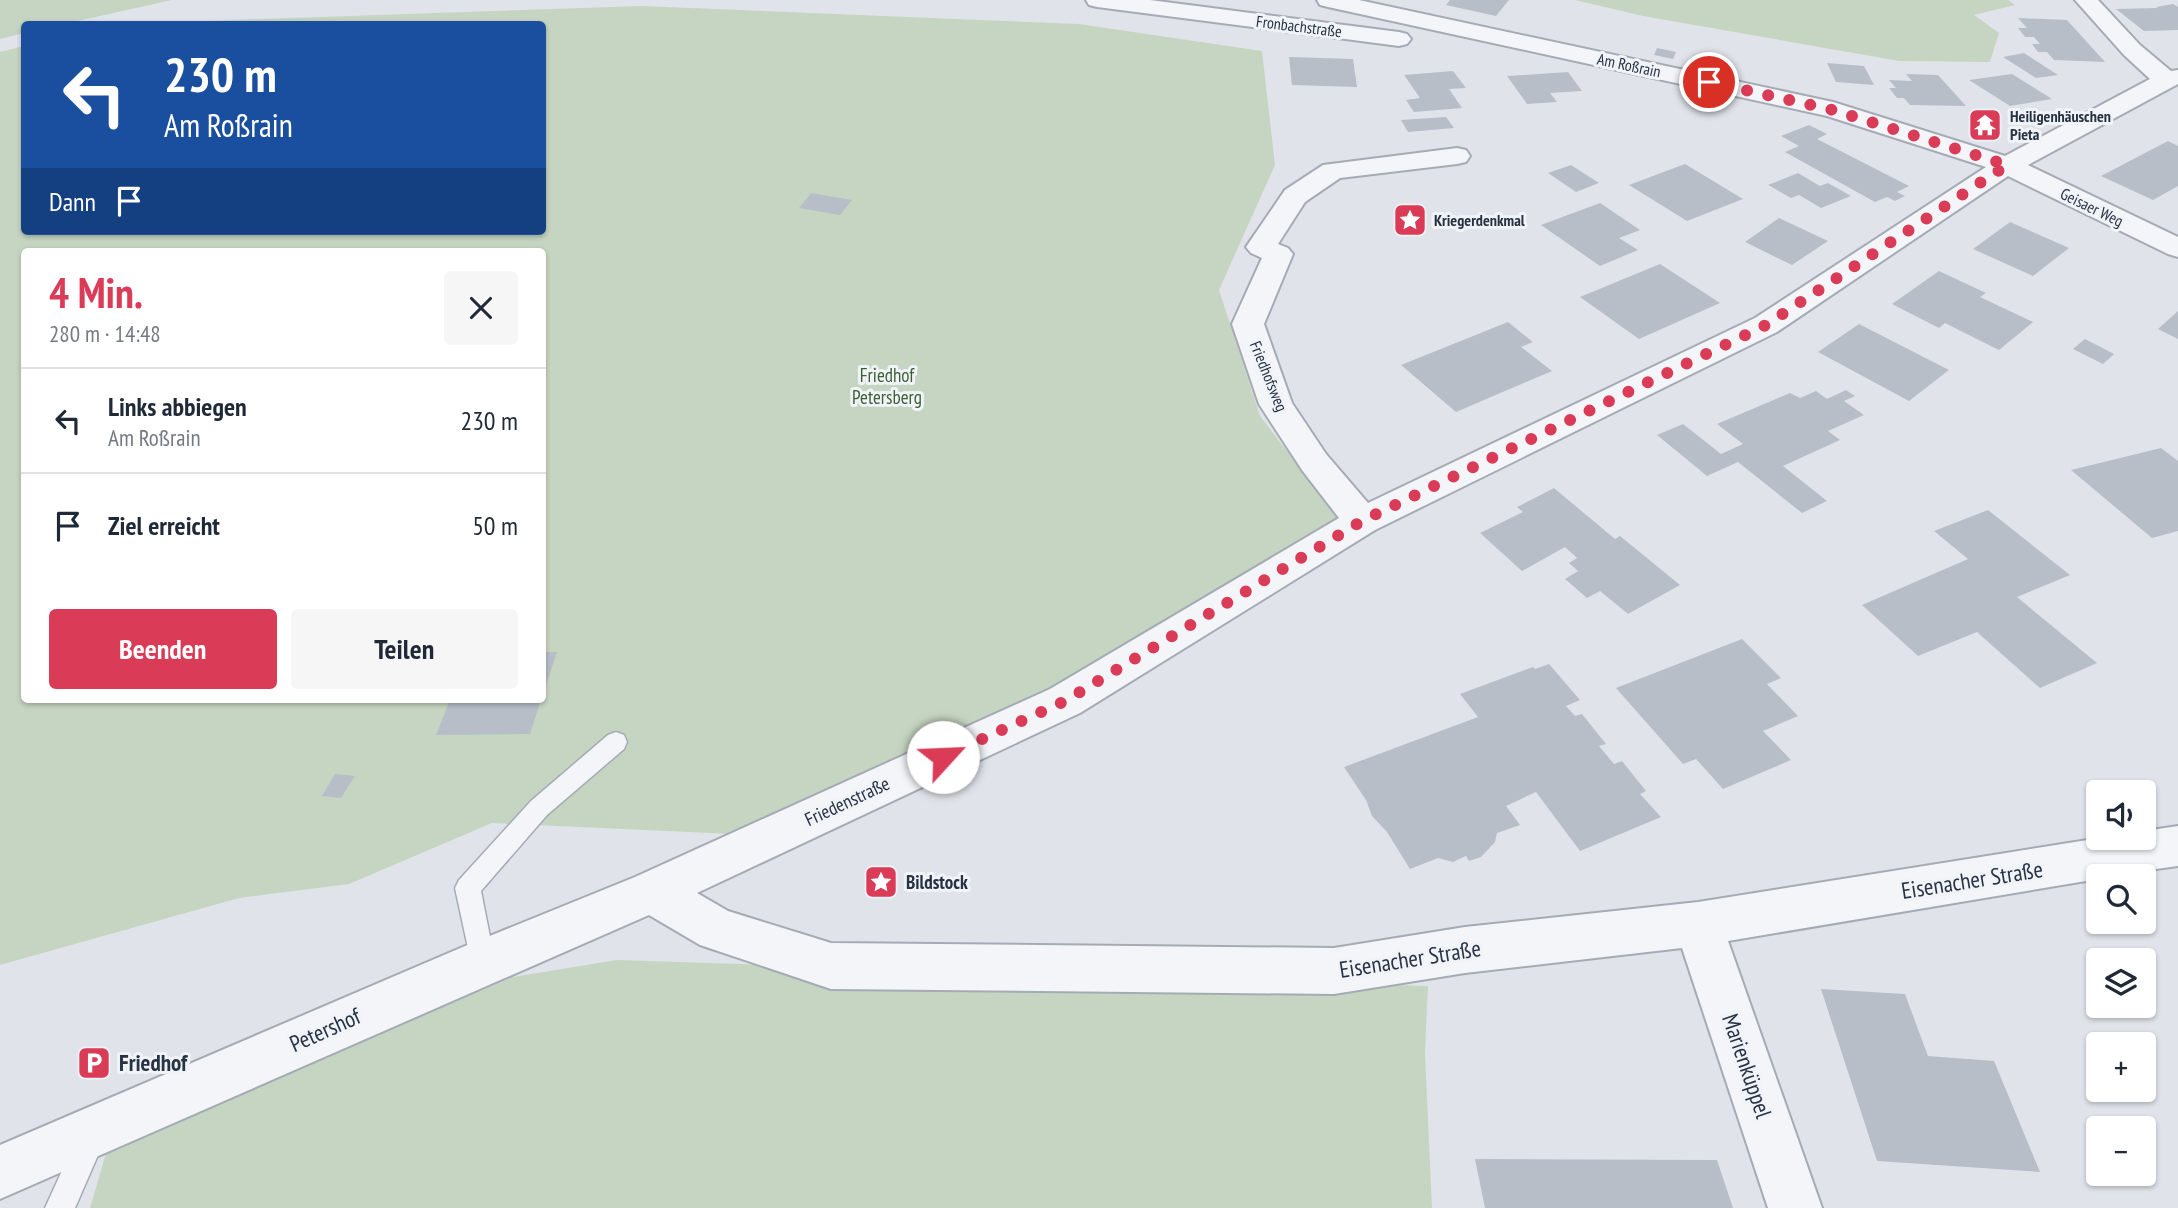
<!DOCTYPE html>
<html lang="de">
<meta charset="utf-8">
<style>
:root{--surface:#fff;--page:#f6f6f7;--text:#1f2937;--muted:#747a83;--line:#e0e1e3;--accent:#da3b57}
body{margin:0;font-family:"PT Sans Narrow",sans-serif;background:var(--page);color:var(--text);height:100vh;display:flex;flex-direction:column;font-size:26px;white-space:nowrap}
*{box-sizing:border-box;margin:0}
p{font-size:23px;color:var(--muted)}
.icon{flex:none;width:38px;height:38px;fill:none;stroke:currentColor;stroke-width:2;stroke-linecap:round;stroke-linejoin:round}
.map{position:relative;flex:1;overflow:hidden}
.drawer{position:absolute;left:21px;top:248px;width:525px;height:455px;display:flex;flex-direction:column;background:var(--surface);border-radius:7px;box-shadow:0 2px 5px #0004}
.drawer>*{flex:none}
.banner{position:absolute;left:21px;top:21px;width:525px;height:214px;border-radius:7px;box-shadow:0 2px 5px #0004;background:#1a4fa0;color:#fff;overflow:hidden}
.controls{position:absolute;left:2086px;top:780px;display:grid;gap:14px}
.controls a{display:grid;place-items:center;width:70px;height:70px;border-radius:7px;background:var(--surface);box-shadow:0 2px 5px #0004;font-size:35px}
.pin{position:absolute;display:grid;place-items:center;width:60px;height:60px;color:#fff;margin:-30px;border:4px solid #fff;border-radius:50%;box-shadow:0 2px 7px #0007}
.me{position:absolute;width:77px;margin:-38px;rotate:65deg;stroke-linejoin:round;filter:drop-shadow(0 0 5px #0008)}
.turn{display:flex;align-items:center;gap:24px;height:147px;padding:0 28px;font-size:32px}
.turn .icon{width:91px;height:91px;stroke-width:2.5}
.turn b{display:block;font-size:49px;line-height:60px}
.then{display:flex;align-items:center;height:66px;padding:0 28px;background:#0003;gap:14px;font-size:26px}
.round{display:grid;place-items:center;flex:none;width:74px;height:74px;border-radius:7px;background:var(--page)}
.summary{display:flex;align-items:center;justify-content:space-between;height:119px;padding:0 28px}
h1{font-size:42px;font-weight:600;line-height:52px;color:var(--accent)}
.primary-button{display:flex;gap:14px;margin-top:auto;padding:14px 28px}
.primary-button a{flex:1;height:80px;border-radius:7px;background:var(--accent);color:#fff;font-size:28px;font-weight:600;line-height:80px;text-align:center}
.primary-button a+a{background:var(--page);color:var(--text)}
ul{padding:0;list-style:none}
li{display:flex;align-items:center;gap:21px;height:105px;padding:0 28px;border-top:2px solid var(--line)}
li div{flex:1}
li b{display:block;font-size:26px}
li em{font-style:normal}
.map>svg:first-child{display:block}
.green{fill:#c6d5c1;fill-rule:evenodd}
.building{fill:#b7bec8}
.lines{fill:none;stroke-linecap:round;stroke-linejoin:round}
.lane-casing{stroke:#a5abb5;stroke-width:3}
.street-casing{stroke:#a5abb5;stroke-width:4}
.lane{fill:#f3f5f8;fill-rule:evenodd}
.street{fill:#f3f5f8;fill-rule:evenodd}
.route{stroke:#da3b57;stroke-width:12;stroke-dasharray:0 21.6}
.labels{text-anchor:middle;stroke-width:6;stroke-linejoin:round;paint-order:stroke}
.far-street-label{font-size:16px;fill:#273243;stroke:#f0f3f8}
.far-poi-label{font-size:16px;font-weight:bold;fill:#273243;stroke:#f0f3f8;text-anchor:start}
.park-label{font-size:19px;fill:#3d6033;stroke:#f0f3f8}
.street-label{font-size:19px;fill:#273243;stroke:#f0f3f8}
.poi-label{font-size:19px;font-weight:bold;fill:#273243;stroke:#f0f3f8;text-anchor:start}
.near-street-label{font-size:23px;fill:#273243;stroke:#f0f3f8}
.near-poi-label{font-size:23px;font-weight:bold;fill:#273243;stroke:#f0f3f8;text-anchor:start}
</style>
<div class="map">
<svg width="2178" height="1208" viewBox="0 0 2178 1208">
<rect width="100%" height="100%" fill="#e0e4ea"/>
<!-- green -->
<g class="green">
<path d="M0,0H172L64,24H24V33L0,39Z"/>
<path d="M1575,0H2008L2015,5L1974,15L1999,33L1990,62L1899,61L1643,16Z"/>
<path d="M641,6L1079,24L1262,51L1275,165L1219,290L1260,416L1340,520L1056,688L733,834L492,823L349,884L239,898L0,965V52L24,46V231H542V24H118ZM24,252H542V700H24Z"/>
<path d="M617,960L1428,986L1425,1053L1432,1208H90L107,1150L513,977Z"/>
</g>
<!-- building -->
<g class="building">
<path d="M1450,0H1509L1496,16L1446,5Z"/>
<path d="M2173,4L2178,7V30L2144,31L2116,9L2158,8L2156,7Z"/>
<path d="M2018,18L2067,20L2105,62L2054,60L2047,52H2038L2032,44H2040L2034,37H2025L2018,28H2027Z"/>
<path d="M1657,48L1676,52L1673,59L1654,55Z"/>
<path d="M2024,53L2058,75L2036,78L2003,57Z"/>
<path d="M1289,57L1353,59L1357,87L1292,85Z"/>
<path d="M1827,63L1864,66L1874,85L1836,82Z"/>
<path d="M1453,71L1466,88L1449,89L1462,108L1414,112L1406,100L1420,98L1404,75Z"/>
<path d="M1568,72L1582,91L1550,93L1557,102L1527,104L1507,76Z"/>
<path d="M1906,74L1938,75L1966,106L1910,105L1904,98H1897L1889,88H1896L1889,80L1912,81Z"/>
<path d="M2012,74L2052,99L2010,106L1969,80Z"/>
<path d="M1446,117L1454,128L1408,132L1401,120Z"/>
<path d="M1809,125L1827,134L1817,139L1909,186L1897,192L1905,196L1895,201L1887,197L1875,202L1785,152L1799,146L1781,136Z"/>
<path d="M2168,141L2178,146V186L2153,200L2101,176Z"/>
<path d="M1685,164L1743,199L1687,221L1629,185Z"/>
<path d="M1571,165L1599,183L1576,192L1548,173Z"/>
<path d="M1798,173L1820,186L1828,183L1851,196L1821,208L1799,195L1791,198L1768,185Z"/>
<path d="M811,193L852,200L840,215L799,208Z"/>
<path d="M1600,203L1640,230L1619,238L1638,250L1600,266L1541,225Z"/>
<path d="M1779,218L1828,241L1792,265L1745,242Z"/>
<path d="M2010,222L2069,248L2033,276L1973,249Z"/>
<path d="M1660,264L1720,303L1639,339L1580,297Z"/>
<path d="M1939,271L1986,293L1980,297L2033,322L1999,350L1945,323L1939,328L1892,304Z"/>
<path d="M2178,311V339L2158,329Z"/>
<path d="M1508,322L1533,342L1521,347L1552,371L1456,412L1401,365Z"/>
<path d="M1859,324L1949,370L1909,401L1818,352Z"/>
<path d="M2085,339L2114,354L2103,364L2073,349Z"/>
<path d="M1846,390L1855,396L1844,401L1864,415L1828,431L1840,440L1783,466L1827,501L1802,513L1738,462L1707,476L1657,435L1683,424L1721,454L1743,444L1717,424L1790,393L1800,398L1816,391L1827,399Z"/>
<path d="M2161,448L2178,461V531L2152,538L2071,470Z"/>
<path d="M1554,488L1615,539L1620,536L1680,585L1628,614L1600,591L1587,598L1565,579L1578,571L1569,563L1577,558L1565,547L1522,571L1480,533L1523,512L1517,507Z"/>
<path d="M1988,510L2070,575L2017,597L2097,663L2040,688L1977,632L1918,656L1862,605L1968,559L1934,531Z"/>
<path d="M1742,639L1781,678L1767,684L1798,716L1763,731L1791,760L1723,789L1696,759L1683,764L1616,688Z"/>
<path d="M542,652H557L543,694H542Z"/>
<path d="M1549,664L1580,700L1566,706L1575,716L1582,714L1606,744L1599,746L1614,764L1622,761L1646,791L1640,794L1661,817L1580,851L1536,792L1506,806L1520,825L1497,833L1495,842L1481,857L1469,861L1466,856L1453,862L1438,858L1410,869L1387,832L1372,816L1366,800L1344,767L1478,717L1460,694L1533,667L1535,669Z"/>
<path d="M450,700H541L530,734L436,735Z"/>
<path d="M335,774L355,776L341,798L322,796Z"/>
<path d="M1821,989L1905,994L1928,1056L1994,1061L2040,1172L1877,1161Z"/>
<path d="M1475,1159L1717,1160L1733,1208H1485Z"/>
</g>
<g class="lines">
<defs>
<g id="lane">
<path d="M616,732L624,735L627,742L624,749L547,815L481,891L495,962L491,971L482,974L473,971L455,888L459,880L531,801L608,735Z"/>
<path d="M91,1125L101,1129L105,1139L75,1208H45L81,1129Z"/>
</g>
<g id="street">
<path d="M1086,0H1150L1399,32L1407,34L1411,39L1407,44L1399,46L1097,7L1089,5Z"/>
<path d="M1317,0H1359L1833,102L2005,156L2150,79L2124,55L2075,0H2098L2140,45L2171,71L2178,70V84L2028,165L2178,237V257L2168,254L2008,176L1777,332L1375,530L1080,713L697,893L728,911L831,943L1334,948L1465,927L1698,902L2100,838H2144V831L2178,826V866L2098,877V879L1728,941L1822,1208H1768L1682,948L1465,973L1334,994L831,989L700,945L649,915L0,1199V1145L465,946L635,877L1050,689L1339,518L1302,470L1259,404L1232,324L1262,258L1251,253L1246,247L1285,190L1323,165L1457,148L1466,150L1470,156L1466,162L1457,164L1340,178L1305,202L1278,244L1288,248L1293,254L1264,324L1292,403L1326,454L1368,503L1755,318L1986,167L1827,116L1328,7L1320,5Z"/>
</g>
</defs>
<!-- lane casing -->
<use href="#lane" class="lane-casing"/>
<!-- street casing -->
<use href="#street" class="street-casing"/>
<!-- lane -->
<use href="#lane" class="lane"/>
<!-- street -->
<use href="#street" class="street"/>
</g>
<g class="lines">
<!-- route -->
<path class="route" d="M943,757L1065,701L1362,521L1766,325L2007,165L1833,110L1709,82"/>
</g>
<!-- icons -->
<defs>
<symbol id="temple-square" viewBox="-11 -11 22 22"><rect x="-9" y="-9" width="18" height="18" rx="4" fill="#da3b57" stroke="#f0f3f8"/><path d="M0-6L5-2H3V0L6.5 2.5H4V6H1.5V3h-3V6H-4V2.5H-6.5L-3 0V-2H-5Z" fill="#fff"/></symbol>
<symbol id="sight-square" viewBox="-11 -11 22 22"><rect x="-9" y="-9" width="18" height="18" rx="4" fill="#da3b57" stroke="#f0f3f8"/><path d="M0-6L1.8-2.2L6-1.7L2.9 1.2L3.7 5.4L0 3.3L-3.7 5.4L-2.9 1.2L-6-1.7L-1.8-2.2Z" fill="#fff"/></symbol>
<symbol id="parking-square" viewBox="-11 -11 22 22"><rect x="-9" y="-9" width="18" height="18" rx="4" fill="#da3b57" stroke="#f0f3f8"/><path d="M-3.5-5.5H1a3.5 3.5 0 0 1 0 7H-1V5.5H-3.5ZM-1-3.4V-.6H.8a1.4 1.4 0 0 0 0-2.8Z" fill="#fff"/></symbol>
</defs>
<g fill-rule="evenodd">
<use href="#temple-square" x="1966" y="106" width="38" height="38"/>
<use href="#sight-square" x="1391" y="201" width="38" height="38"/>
<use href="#sight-square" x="862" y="863" width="38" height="38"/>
<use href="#parking-square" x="75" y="1044" width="38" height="38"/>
</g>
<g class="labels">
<!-- far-street labels -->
<g class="far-street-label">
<text transform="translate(1299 26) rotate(7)" y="6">Fronbachstraße</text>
<text transform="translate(1629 65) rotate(12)" y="6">Am Roßrain</text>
<text transform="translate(2092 207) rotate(26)" y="6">Geisaer Weg</text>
<text transform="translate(1269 376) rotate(68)" y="6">Friedhofsweg</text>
</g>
<!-- far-poi labels -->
<g class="far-poi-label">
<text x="2010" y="122">Heiligenhäuschen<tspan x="2010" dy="18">Pieta</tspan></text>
<text x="1434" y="226">Kriegerdenkmal</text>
</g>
<!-- park labels -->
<g class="park-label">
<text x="887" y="382">Friedhof<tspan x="887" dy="22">Petersberg</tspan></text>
</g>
<!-- street labels -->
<g class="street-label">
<text transform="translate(847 801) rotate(-25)" y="7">Friedenstraße</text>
</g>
<!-- poi labels -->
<g class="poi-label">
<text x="906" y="889">Bildstock</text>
</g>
<!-- near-street labels -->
<g class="near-street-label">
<text transform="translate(1972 880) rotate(-9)" y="8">Eisenacher Straße</text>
<text transform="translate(1410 959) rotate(-9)" y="8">Eisenacher Straße</text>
<text transform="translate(325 1030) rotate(-24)" y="8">Petershof</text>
<text transform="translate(1747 1066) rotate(71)" y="8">Marienküppel</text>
</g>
<!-- near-poi labels -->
<g class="near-poi-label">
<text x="119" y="1071">Friedhof</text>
</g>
</g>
</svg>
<div class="controls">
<a><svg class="icon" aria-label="sound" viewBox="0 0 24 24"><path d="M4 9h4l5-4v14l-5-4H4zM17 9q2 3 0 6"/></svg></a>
<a><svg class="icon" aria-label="search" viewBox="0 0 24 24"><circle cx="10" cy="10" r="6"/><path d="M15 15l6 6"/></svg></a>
<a><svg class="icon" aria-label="layers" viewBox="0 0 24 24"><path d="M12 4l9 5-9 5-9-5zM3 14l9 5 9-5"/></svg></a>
<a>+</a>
<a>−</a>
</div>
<div class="pin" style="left:1709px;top:82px;background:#d93025"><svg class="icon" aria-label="arrive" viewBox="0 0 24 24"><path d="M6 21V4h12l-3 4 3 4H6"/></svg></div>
<svg class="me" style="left:943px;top:757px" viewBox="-20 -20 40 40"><circle r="19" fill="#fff"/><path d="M0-13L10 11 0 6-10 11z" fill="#da3b57"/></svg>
<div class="banner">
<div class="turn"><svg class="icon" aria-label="left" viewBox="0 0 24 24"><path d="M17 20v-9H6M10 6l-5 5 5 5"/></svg><div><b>230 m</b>Am Roßrain</div></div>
<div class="then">Dann<svg class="icon" aria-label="arrive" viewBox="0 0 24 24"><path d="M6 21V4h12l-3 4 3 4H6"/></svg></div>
</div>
<section class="drawer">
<div class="summary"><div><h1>4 Min.</h1><p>280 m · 14:48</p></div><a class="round"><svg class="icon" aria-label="close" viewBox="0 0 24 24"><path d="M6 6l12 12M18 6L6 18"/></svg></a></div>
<ul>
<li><svg class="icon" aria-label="left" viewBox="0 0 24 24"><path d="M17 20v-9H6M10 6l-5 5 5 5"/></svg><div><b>Links abbiegen</b><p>Am Roßrain</p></div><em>230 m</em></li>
<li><svg class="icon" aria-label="arrive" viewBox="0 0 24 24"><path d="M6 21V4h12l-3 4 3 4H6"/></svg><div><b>Ziel erreicht</b></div><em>50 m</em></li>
</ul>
<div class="primary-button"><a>Beenden</a><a>Teilen</a></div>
</section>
</div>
